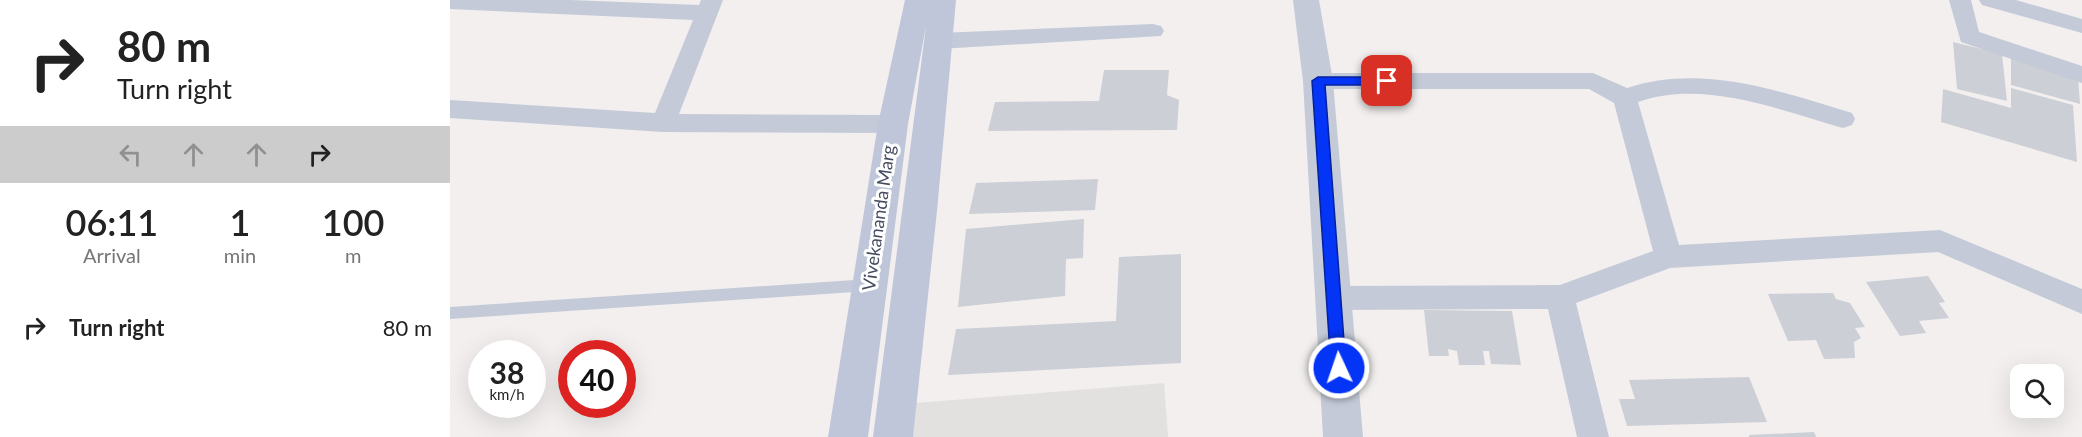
<!DOCTYPE html>
<style>
:root{--surface:#fff;--page:#f6f6f6;--text:#222;--muted:#767676}
body{margin:0;font-family:Lato,sans-serif;background:var(--page);color:var(--text);height:100vh;display:flex;flex-direction:column;font-size:22px;white-space:nowrap}
*{box-sizing:border-box;margin:0}
p{font-size:20px;color:var(--muted)}
.icon{flex:none;width:33px;height:33px;fill:none;stroke:currentColor;stroke-width:2;stroke-linecap:round;stroke-linejoin:round}
.map{position:relative;flex:1;overflow:hidden}
.details{display:flex;flex-direction:column;background:var(--surface);width:450px}
.details>*{flex:none}
.hud{background:#fff;color:var(--text);overflow:hidden}
.tools{position:absolute;left:1560px;top:364px;display:grid;gap:12px}
.tools a{display:grid;place-items:center;width:54px;height:54px;border-radius:12px;background:var(--surface);box-shadow:0 6px 24px #0002;font-size:30px}
.speed{position:absolute;left:18px;top:340px;display:flex;gap:12px;font-size:30px;font-weight:700;text-align:center}
.speed>*{display:grid;place-content:center;width:78px;height:78px;border-radius:50%;background:var(--surface);box-shadow:0 6px 24px #0002;line-height:1}
.speed small{font-size:15px;font-weight:400}
.speed .limit{border:9px solid #d22;background:#fff;color:#111}
.pin{position:absolute;display:grid;place-items:center;width:51px;height:51px;color:#fff;margin:-26px;border-radius:12px;box-shadow:0 3px 9px #0006}
.me{position:absolute;width:66px;margin:-33px;rotate:357deg;stroke-linejoin:round;filter:drop-shadow(0 0 4px #0008)}
.turn{display:flex;align-items:center;gap:21px;height:126px;padding:0 18px;font-size:27px}
.turn .icon{width:78px;height:78px;stroke-width:2.5}
.turn b{display:block;font-size:42px;line-height:51px}
.lanes{display:flex;align-items:center;height:57px;padding:0 18px;background:#0003;justify-content:center;gap:30px;direction:ltr}
.lanes .off{opacity:.35}
.eta{display:flex;justify-content:space-evenly;align-items:center;height:102px;text-align:center}
.eta b{font-size:36px;font-weight:600;line-height:42px}
ul{padding:0;list-style:none}
li{display:flex;align-items:center;gap:18px;height:84px;padding:0 18px}
li div{flex:1}
li b{display:block;font-size:22px}
li em{font-style:normal}
main{display:flex;flex:1;min-height:0}
.map>svg:first-child{display:block}
.education{fill:#e3e0e0}
.building{fill:#cdcfd7}
.lines{fill:none;stroke-linecap:round;stroke-linejoin:round}
.service{fill:#c4cad8;fill-rule:evenodd}
.minor{fill:#c4cad8;fill-rule:evenodd}
.tertiary{fill:#c4cad8;fill-rule:evenodd}
.secondary{fill:#bfc6da;fill-rule:evenodd}
.route{fill:#0434f6;stroke:#0322a0;stroke-width:1.5}
.labels{text-anchor:middle;stroke-width:6;stroke-linejoin:round;paint-order:stroke}
.street-label{font-size:18px;fill:#454c5f;stroke:#fff}
</style>
<main>
<section class="details">
<div class="hud">
<div class="turn"><svg class="icon" aria-label="right" viewBox="0 0 24 24"><path d="M7 20v-9h11M14 6l5 5-5 5"/></svg><div><b>80 m</b>Turn right</div></div>
<div class="lanes"><svg class="icon off" aria-label="left" viewBox="0 0 24 24"><path d="M17 20v-9H6M10 6l-5 5 5 5"/></svg><svg class="icon off" aria-label="ahead" viewBox="0 0 24 24"><path d="M12 20V5M6 11l6-6 6 6"/></svg><svg class="icon off" aria-label="ahead" viewBox="0 0 24 24"><path d="M12 20V5M6 11l6-6 6 6"/></svg><svg class="icon" aria-label="right" viewBox="0 0 24 24"><path d="M7 20v-9h11M14 6l5 5-5 5"/></svg></div>
</div>
<div class="eta">
<div><b>06:11</b><p>Arrival</p></div>
<div><b>1</b><p>min</p></div>
<div><b>100</b><p>m</p></div>
</div>
<ul>
<li><svg class="icon" aria-label="right" viewBox="0 0 24 24"><path d="M7 20v-9h11M14 6l5 5-5 5"/></svg><div><b>Turn right</b></div><em>80 m</em></li>
</ul>
</section>
<div class="map">
<svg width="1632" height="437" viewBox="0 0 1632 437">
<rect width="100%" height="100%" fill="#f2efee"/>
<!-- education -->
<path class="education" d="M714,383L718,437H463L466,403Z"/>
<!-- building -->
<g class="building">
<path d="M1503,42L1552,54L1557,101L1507,89Z"/>
<path d="M1561,58L1628,76L1630,104L1561,85Z"/>
<path d="M654,70H719L717,95L729,100L727,130L538,131L545,102L649,101Z"/>
<path d="M1561,88L1623,105L1627,162L1491,122L1493,89L1561,108Z"/>
<path d="M648,179L645,210L519,214L526,183Z"/>
<path d="M634,219L633,258L616,259L615,296L508,307L516,229Z"/>
<path d="M731,254V363L498,375L506,329L666,321L669,257Z"/>
<path d="M1478,276L1495,302L1489,303L1499,318L1469,321L1476,333L1450,336L1416,282Z"/>
<path d="M1383,293L1386,299L1400,303L1415,327L1405,328L1411,338L1404,342L1405,358L1374,359L1366,340L1338,341L1318,294Z"/>
<path d="M974,310L1062,311L1071,365L1041,364L1039,351H1033L1035,365H1009L1007,351L998,349L999,356H979Z"/>
<path d="M1299,377L1317,422L1177,426L1169,399H1185L1179,380Z"/>
<path d="M1364,432L1366,437H1299V435Z"/>
</g>
<g class="lines">
<!-- service -->
<path class="service" d="M419,279L424,281L426,285L424,289L419,291L0,319V307Z"/>
<!-- minor -->
<g class="minor">
<path d="M0,0H120L249,5L251,0H273L229,114L443,115L452,118L455,124L452,130L443,133L213,132L0,118V100L205,113L243,20L0,9Z"/>
<path d="M1499,0H1521L1529,32L1632,66V83L1511,42Z"/>
<path d="M1529,0H1566L1632,19V33L1532,5Z"/>
<path d="M703,24L711,26L714,31L711,36L489,49L481,46L478,41L481,36L489,33Z"/>
<path d="M868,73H1143L1177,88C1251,63 1330,91 1402,113L1405,119L1402,125L1393,128C1329,110 1254,79 1188,102L1229,245L1490,230L1632,289V314L1488,252L1220,268L1126,303L1159,437H1127L1098,309L885,310L875,307L871,298L875,289L885,286L1110,285L1203,251L1164,103L1139,89H868L860,87L856,81L860,75Z"/>
</g>
<!-- tertiary -->
<path class="tertiary" d="M843,0H869L883,81L913,437H873L853,81Z"/>
<!-- secondary -->
<path class="secondary" d="M455,0H506L487,211L463,437H423L476,26L458,124L418,437H378L428,124Z"/>
</g>
<!-- route -->
<path class="route" d="M868,77H937L943,81L937,85H875L896,368L894,372L889,374L883,372L881,368L862,81Z"/>
<g class="labels">
<!-- street labels -->
<g class="street-label">
<text transform="translate(429 218) rotate(-82)" y="6">Vivekananda Marg</text>
</g>
</g>
</svg>
<div class="tools">
<a><svg class="icon" aria-label="search" viewBox="0 0 24 24"><circle cx="10" cy="10" r="6"/><path d="M15 15l6 6"/></svg></a>
</div>
<div class="speed"><div>38<small>km/h</small></div><div class="limit">40</div></div>
<div class="pin" style="left:937px;top:81px;background:#d93025"><svg class="icon" aria-label="arrive" viewBox="0 0 24 24"><path d="M6 21V4h12l-3 4 3 4H6"/></svg></div>
<svg class="me" style="left:889px;top:368px" viewBox="-20 -20 40 40"><circle r="17" fill="#0434f6" stroke="#fff" stroke-width="3"/><path d="M0-11L8 9 0 5-8 9z" fill="#fff"/></svg>
</div>
</main>
